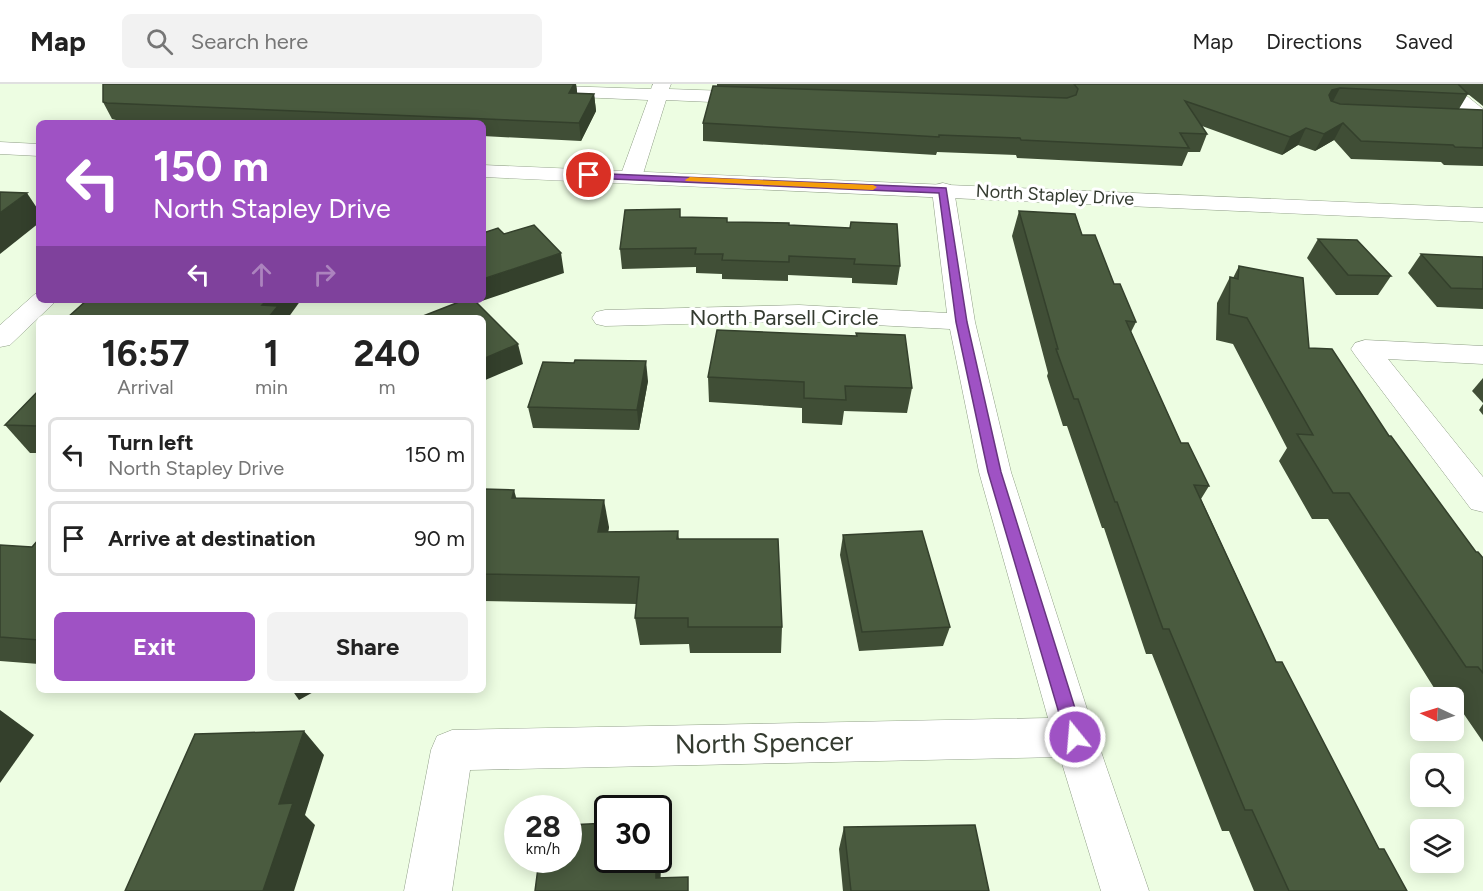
<!DOCTYPE html>
<style>
:root{--surface:#fff;--page:#f2f2f2;--text:#222;--muted:#767676;--line:#e0e0e0;--accent:#9f52c4}
body{margin:0;font-family:Figtree,sans-serif;background:var(--page);color:var(--text);height:100vh;display:flex;flex-direction:column;font-size:22px;white-space:nowrap}
*{box-sizing:border-box;margin:0}
p{font-size:20px;color:var(--muted)}
.icon{flex:none;width:33px;height:33px;fill:none;stroke:currentColor;stroke-width:2;stroke-linecap:round;stroke-linejoin:round}
.map{position:relative;flex:1;overflow:hidden}
.sheet{position:absolute;left:36px;top:231px;width:450px;height:378px;display:flex;flex-direction:column;background:var(--surface);border-radius:9px;box-shadow:0 3px 15px #0003}
.sheet>*{flex:none}
.top-card{position:absolute;left:36px;top:36px;width:450px;height:183px;border-radius:9px;box-shadow:0 3px 15px #0003;background:#9f52c4;color:#fff;overflow:hidden}
.needle{width:39px;rotate:274deg}
.fabs{position:absolute;left:1410px;top:603px;display:grid;gap:12px}
.fabs a{display:grid;place-items:center;width:54px;height:54px;border-radius:9px;background:var(--surface);box-shadow:0 3px 15px #0003;font-size:30px}
.speed{position:absolute;left:504px;top:711px;display:flex;gap:12px;font-size:30px;font-weight:700;text-align:center}
.speed>*{display:grid;place-content:center;width:78px;height:78px;border-radius:50%;background:var(--surface);box-shadow:0 3px 15px #0003;line-height:1}
.speed small{font-size:15px;font-weight:400}
.speed .limit{border:3px solid #111;border-radius:9px;background:#fff;color:#111}
.pin{position:absolute;display:grid;place-items:center;width:51px;height:51px;color:#fff;margin:-26px;border:3px solid #fff;border-radius:50%;box-shadow:0 2px 6px #0007}
.me{position:absolute;width:66px;margin:-33px;rotate:343deg;stroke-linejoin:round;filter:drop-shadow(0 0 4px #0008)}
.turn{display:flex;align-items:center;gap:21px;height:126px;padding:0 18px;font-size:27px}
.turn .icon{width:78px;height:78px;stroke-width:2.5}
.turn b{display:block;font-size:42px;line-height:51px}
.lanes{display:flex;align-items:center;height:57px;padding:0 18px;background:#0003;justify-content:center;gap:30px;direction:ltr}
.lanes .off{opacity:.35}
.eta{display:flex;justify-content:space-evenly;align-items:center;height:102px;text-align:center}
.eta b{font-size:36px;font-weight:700;line-height:42px}
.cta{display:flex;gap:12px;margin-top:auto;padding:12px 18px}
.cta a{flex:1;height:69px;border-radius:9px;background:var(--accent);color:#fff;font-size:24px;font-weight:700;line-height:69px;text-align:center}
.cta a+a{background:var(--page);color:var(--text)}
ul{padding:0;list-style:none}
li{display:flex;align-items:center;gap:18px;height:75px;margin:0 12px 9px;padding:0 6px;border:3px solid var(--line);border-radius:9px}
li div{flex:1}
li b{display:block;font-size:22px}
li em{font-style:normal}
header{display:flex;align-items:center;gap:36px;box-sizing:border-box;height:84px;padding:0 30px;background:var(--surface);border-bottom:2px solid var(--line)}
header strong{font-size:28px}
nav{display:flex;gap:33px;margin-inline-start:auto;font-size:21px}
.search{width:420px;height:54px;background:var(--page);display:flex;align-items:center;gap:15px;box-sizing:border-box;padding:0 21px;border-radius:9px;color:var(--muted);font-size:22px}
.map>svg:first-child{display:block}
.lines{fill:none;stroke-linecap:round;stroke-linejoin:round}
.minor-casing{stroke:#8f9e86;stroke-width:1}
.secondary-casing{stroke:#8f9e86;stroke-width:1}
.minor{fill:#fff;fill-rule:evenodd}
.secondary{fill:#fff;fill-rule:evenodd}
.wall{fill:#404e36}
.shaded-wall{fill:#34402c}
.building{fill:#4a5b3f;stroke:#34402c;stroke-width:1.5}
.route{fill:#9f52c4;stroke:#67357f;stroke-width:1.5}
.slow{fill:#f59e0b}
.labels{text-anchor:middle;stroke-width:6;stroke-linejoin:round;paint-order:stroke}
.far-street-label{font-size:18px;fill:#343b30;stroke:#fff}
.street-label{font-size:22px;fill:#343b30;stroke:#fff}
.near-street-label{font-size:27px;fill:#343b30;stroke:#fff}
</style>
<header>
<strong>Map</strong>
<div class="search"><svg class="icon" aria-label="search" viewBox="0 0 24 24"><circle cx="10" cy="10" r="6"/><path d="M15 15l6 6"/></svg>Search here</div>
<nav><a>Map</a><a>Directions</a><a>Saved</a></nav>
</header>
<div class="map">
<svg width="1483" height="807" viewBox="0 0 1483 807">
<rect width="100%" height="100%" fill="#edfde2"/>
<g class="lines">
<defs>
<g id="minor">
<path d="M653,0H671L669,5L756,8L763,10L765,14L763,18L756,20L666,16L642,93L639,98L631,99L623,98L620,93L648,16L531,11L525,10L522,6L525,2L531,1L651,5Z"/>
<path d="M1432,0H1452L1483,25V41L1476,39Z"/>
<path d="M943,99L951,101L954,106L975,238L1011,388L1096,653L1149,807H1101L1060,673L470,686L452,807H404L431,666L437,652L452,646L1048,634L979,388L950,245L799,237L605,242L596,240L592,234L596,228L605,226L799,221L947,229L932,106L935,101Z"/>
<path d="M39,209V216H57L10,261L0,263V241L35,210Z"/>
<path d="M1365,256L1483,262V280L1388,275L1483,393V428L1471,425L1355,271L1351,265L1355,259Z"/>
</g>
<g id="secondary">
<path d="M0,58L39,60V72L0,70Z"/>
<path d="M483,81L1483,124V138L483,93Z"/>
</g>
</defs>
<!-- minor casing -->
<use href="#minor" class="minor-casing"/>
<!-- secondary casing -->
<use href="#secondary" class="secondary-casing"/>
<!-- minor -->
<use href="#minor" class="minor"/>
<!-- secondary -->
<use href="#secondary" class="secondary"/>
</g>
<!-- wall -->
<g class="wall">
<path d="M576,0L577,9L594,10L596,27L581,57L483,52V39H182L116,36L112,35L103,18Z"/>
<path d="M717,0H1483V22L1468,10L1459,25L1483,26V82L1444,81L1441,78L1351,75L1334,56L1315,67L1298,61L1282,71L1202,42L1207,50L1200,68H1188L1182,82L1017,74L1016,71L937,68L936,71L703,57V39L717,2Z"/>
<path d="M1019,127L1082,151L1114,200L1136,238L1131,248L1181,359L1209,402L1201,415L1276,578L1379,765L1407,807H1254L1229,747H1222L1152,570H1146L1104,444H1102L1067,342H1063L1047,292L1048,289L1012,152Z"/>
<path d="M681,133L727,138L789,141L900,182L897,201L852,199V194L788,191V197L722,195V190L696,189V183L622,185L620,165Z"/>
<path d="M1318,155L1391,192L1378,211H1336L1307,174Z"/>
<path d="M1421,170L1483,173V225L1437,223L1408,189Z"/>
<path d="M1239,182L1309,264L1389,352L1476,468L1483,474V658L1448,607H1436L1328,435H1312L1279,377L1287,364L1233,260L1216,256L1217,219L1230,193L1233,194Z"/>
<path d="M856,249L912,304L907,329L844,327L842,341L802,339V324L709,318L708,293L856,252Z"/>
<path d="M574,279L648,297L639,346L533,344L528,323Z"/>
<path d="M1483,294V319L1472,307Z"/>
<path d="M1483,320V331L1479,326Z"/>
<path d="M5,341L39,342V369H30Z"/>
<path d="M483,405L516,414L609,443L608,448L678,447L679,455L782,543L781,569H690L689,560L640,561L635,534L637,520L483,517Z"/>
<path d="M843,451L950,543L943,562L859,567L840,471Z"/>
<path d="M39,455V580L0,577V461L32,463Z"/>
<path d="M844,743L989,807H843L839,765Z"/>
</g>
<!-- shaded-wall -->
<g class="shaded-wall">
<path d="M574,0H576L578,15L569,9Z"/>
<path d="M1340,4L1331,21L1329,11L1332,6Z"/>
<path d="M594,10L596,27L581,57L579,39Z"/>
<path d="M1343,39L1334,56L1315,67L1324,50Z"/>
<path d="M1306,44L1298,61L1282,71L1290,53Z"/>
<path d="M27,109L39,127V139L0,170V129Z"/>
<path d="M561,169L564,189L470,221L469,216H483V195Z"/>
<path d="M267,216H301L288,234H268L262,221Z"/>
<path d="M518,260L523,280L483,297V275Z"/>
<path d="M646,277L648,297L639,346L637,326Z"/>
<path d="M514,406L522,434L512,414Z"/>
<path d="M604,416L609,443L603,475L598,448Z"/>
<path d="M292,606H317L299,616Z"/>
<path d="M0,626L34,651L0,699Z"/>
<path d="M304,647L324,671L305,731L315,741L294,807H263L279,720Z"/>
<path d="M658,743L662,759L660,807L656,794V776H658Z"/>
</g>
<!-- building -->
<g class="building">
<path d="M103,0H574L569,9L594,10L579,39L107,19L103,18Z"/>
<path d="M1074,0H1458L1468,10L1340,4L1332,6L1329,11L1331,17L1340,20L1483,26V64L1455,63L1453,61L1361,57L1343,39L1324,50L1306,44L1290,53L1185,17L1207,50L1180,49L1189,64L1021,56L1020,54L939,51V53L703,39L713,2L1067,14L1076,11L1078,5Z"/>
<path d="M0,108L27,109L0,129Z"/>
<path d="M680,125V133L727,134V138L789,139V141L850,144L851,138L897,140L900,182L854,180L855,175L789,172V178L722,176L723,170H695L696,164L620,165L625,126Z"/>
<path d="M1019,127L1075,130L1082,151H1095L1114,200H1120L1136,238L1126,237L1181,359H1188L1209,402L1194,401L1276,578H1282L1379,765H1384L1407,807H1289L1252,726H1245L1169,545H1163L1117,418H1115L1078,315H1074L1056,265H1058Z"/>
<path d="M534,141L561,169L483,195V149L498,144L504,150Z"/>
<path d="M1318,155L1357,156L1391,192L1348,191Z"/>
<path d="M1421,170L1483,173V205L1451,204Z"/>
<path d="M1239,182L1303,194L1309,264L1332,265L1389,352H1391L1476,468H1478L1483,474V589L1478,583H1466L1349,409H1333L1297,350L1313,351L1247,234L1229,230L1230,193L1238,195Z"/>
<path d="M87,216H267L262,221L278,222L268,234H67Z"/>
<path d="M464,216H474L518,260L483,275V234H418Z"/>
<path d="M717,246L857,252L856,249L905,251L912,304L845,302L846,316L804,314V298L708,293Z"/>
<path d="M575,276L646,277L637,326L528,323L543,278L574,279Z"/>
<path d="M39,306V342L5,341Z"/>
<path d="M483,405L514,406L512,414L604,416L598,448L678,447L677,455H778L782,543H688V534H635L639,493L483,490Z"/>
<path d="M922,447L950,543L862,548L843,451Z"/>
<path d="M39,455V556L0,553V461L32,463Z"/>
<path d="M304,647L279,720L293,719L263,807H125L195,650Z"/>
<path d="M608,739V776H656V794L688,793V807H535L539,776H568V741Z"/>
<path d="M975,741L989,807H851L844,743Z"/>
</g>
<!-- route -->
<path class="route" d="M586,89L946,104L967,238L1001,388L1084,653L1081,658L1075,661L1069,658L1066,653L988,388L956,238L939,109L589,94L584,91Z"/>
<!-- slow -->
<path class="slow" d="M690,93L873,101L877,103L873,106L686,97L685,96Z"/>
<g class="labels">
<!-- far-street labels -->
<g class="far-street-label">
<text transform="translate(1055 111) rotate(3)" y="6">North Stapley Drive</text>
</g>
<!-- street labels -->
<g class="street-label">
<text x="784" y="241">North Parsell Circle</text>
</g>
<!-- near-street labels -->
<g class="near-street-label">
<text transform="translate(764 659) rotate(-1)" y="9">North Spencer</text>
</g>
</g>
</svg>
<div class="fabs">
<a><svg class="needle" viewBox="-14 -14 28 28"><path d="M0-13l5 13h-10z" fill="#e53935"/><path d="M0 13l5-13h-10z" fill="#767676"/></svg></a>
<a><svg class="icon" aria-label="search" viewBox="0 0 24 24"><circle cx="10" cy="10" r="6"/><path d="M15 15l6 6"/></svg></a>
<a><svg class="icon" aria-label="layers" viewBox="0 0 24 24"><path d="M12 4l9 5-9 5-9-5zM3 14l9 5 9-5"/></svg></a>
</div>
<div class="speed"><div>28<small>km/h</small></div><div class="limit">30</div></div>
<div class="pin" style="left:589px;top:91px;background:#d93025"><svg class="icon" aria-label="arrive" viewBox="0 0 24 24"><path d="M6 21V4h12l-3 4 3 4H6"/></svg></div>
<svg class="me" style="left:1075px;top:653px" viewBox="-20 -20 40 40"><circle r="17" fill="#9f52c4" stroke="#fff" stroke-width="3"/><path d="M0-11L8 9 0 5-8 9z" fill="#fff"/></svg>
<div class="top-card">
<div class="turn"><svg class="icon" aria-label="left" viewBox="0 0 24 24"><path d="M17 20v-9H6M10 6l-5 5 5 5"/></svg><div><b>150 m</b>North Stapley Drive</div></div>
<div class="lanes"><svg class="icon" aria-label="left" viewBox="0 0 24 24"><path d="M17 20v-9H6M10 6l-5 5 5 5"/></svg><svg class="icon off" aria-label="ahead" viewBox="0 0 24 24"><path d="M12 20V5M6 11l6-6 6 6"/></svg><svg class="icon off" aria-label="right" viewBox="0 0 24 24"><path d="M7 20v-9h11M14 6l5 5-5 5"/></svg></div>
</div>
<section class="sheet">
<div class="eta">
<div><b>16:57</b><p>Arrival</p></div>
<div><b>1</b><p>min</p></div>
<div><b>240</b><p>m</p></div>
</div>
<ul>
<li><svg class="icon" aria-label="left" viewBox="0 0 24 24"><path d="M17 20v-9H6M10 6l-5 5 5 5"/></svg><div><b>Turn left</b><p>North Stapley Drive</p></div><em>150 m</em></li>
<li><svg class="icon" aria-label="arrive" viewBox="0 0 24 24"><path d="M6 21V4h12l-3 4 3 4H6"/></svg><div><b>Arrive at destination</b></div><em>90 m</em></li>
</ul>
<div class="cta"><a>Exit</a><a>Share</a></div>
</section>
</div>
